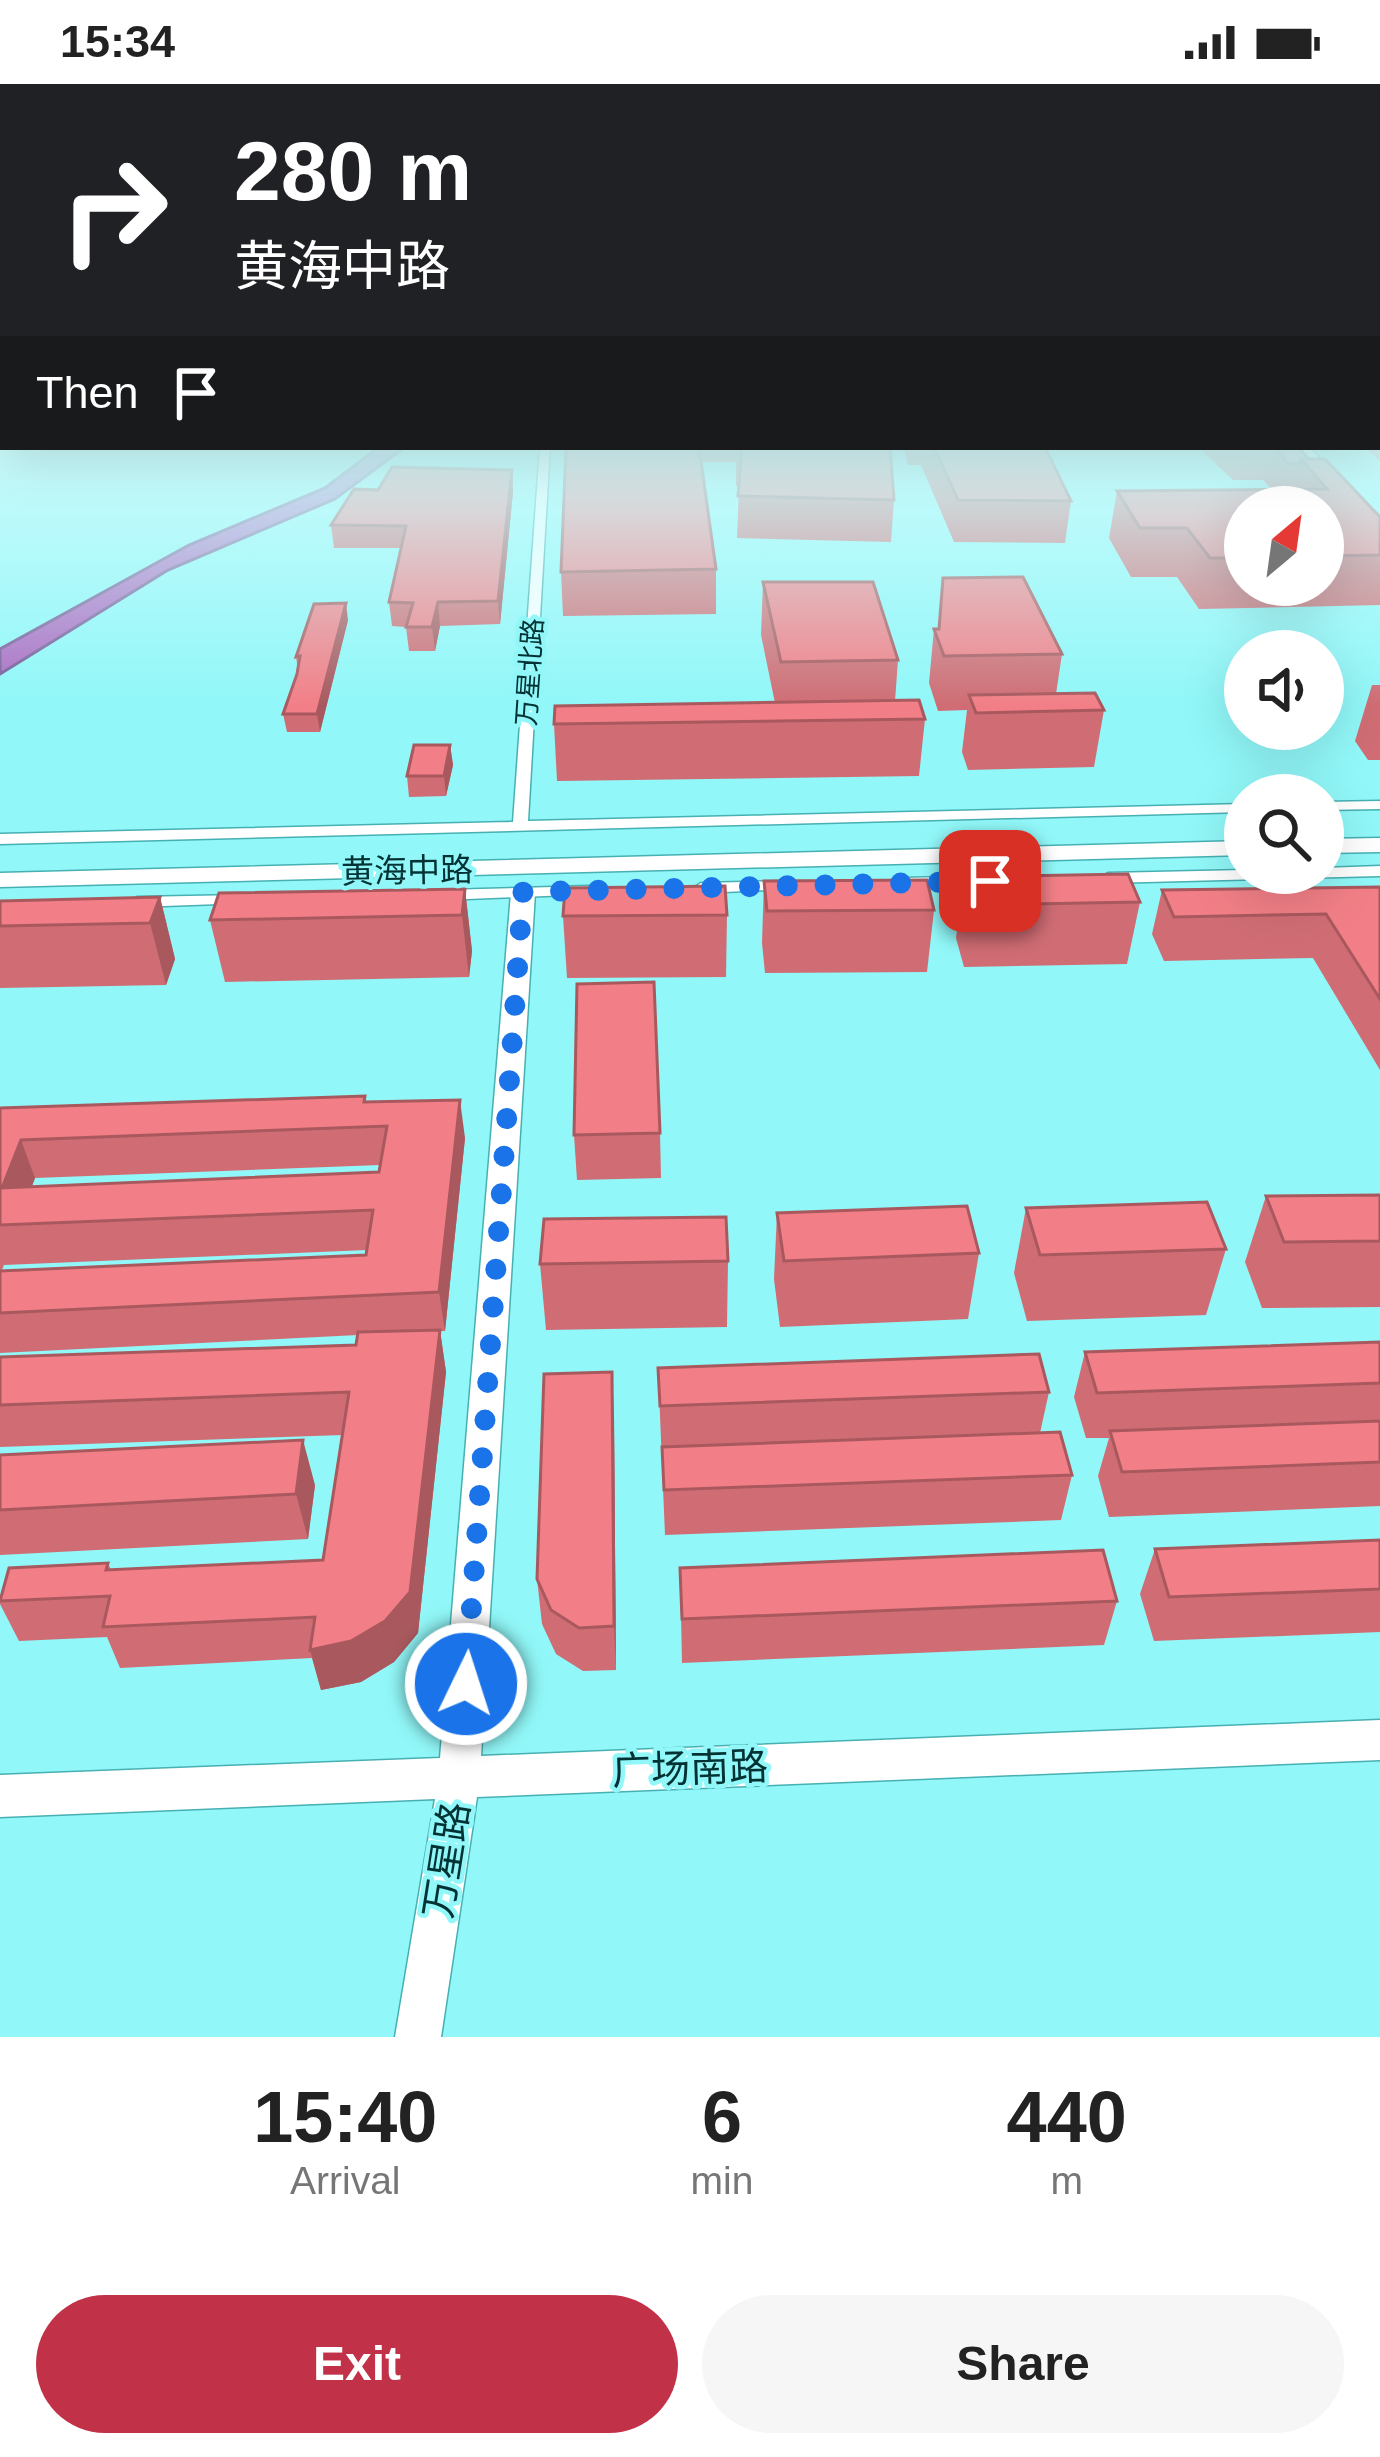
<!DOCTYPE html>
<meta charset="utf-8">
<style>
:root{--surface:#fff;--page:#f6f6f6;--text:#222;--muted:#767676;--accent:#c13148}
body{margin:0;font-family:Arial,"Noto Sans SC",sans-serif;background:var(--page);color:var(--text);height:100vh;display:flex;flex-direction:column;font-size:45px;white-space:nowrap}
*{box-sizing:border-box;margin:0}
p{font-size:39px;color:var(--muted)}
.icon{flex:none;width:66px;height:66px;fill:none;stroke:currentColor;stroke-width:2;stroke-linecap:round;stroke-linejoin:round}
.map{position:relative;height:1953px;overflow:hidden}
.details{display:flex;flex-direction:column;background:var(--surface);flex:1}
.details>*{flex:none}
.hud{position:absolute;left:0px;top:0px;width:1380px;height:366px;box-shadow:0 12px 48px #0002;background:#202124;color:#fff;overflow:hidden}
.needle{width:78px;rotate:29deg}
.tools{position:absolute;left:1224px;top:402px;display:grid;gap:24px}
.tools a{display:grid;place-items:center;width:120px;height:120px;border-radius:50%;background:var(--surface);box-shadow:0 12px 48px #0002;font-size:60px}
.pin{position:absolute;display:grid;place-items:center;width:102px;height:102px;color:#fff;margin:-51px;border-radius:24px;box-shadow:0 6px 18px #0006}
.me{position:absolute;width:132px;margin:-66px;rotate:4deg;stroke-linejoin:round;filter:drop-shadow(0 0 9px #0008)}
.turn{display:flex;align-items:center;gap:42px;height:252px;padding:0 36px;font-size:54px}
.turn .icon{width:156px;height:156px;stroke-width:2.5}
.turn b{display:block;font-size:84px;line-height:102px}
.then{display:flex;align-items:center;height:114px;padding:0 36px;background:#0003;gap:24px;font-size:45px}
.eta{display:flex;justify-content:space-evenly;align-items:center;height:204px;text-align:center}
.eta b{font-size:72px;font-weight:800;line-height:84px}
.action{display:flex;gap:24px;margin-top:auto;padding:24px 36px}
.action a{flex:1;height:138px;border-radius:72px;background:var(--accent);color:#fff;font-size:48px;font-weight:800;line-height:138px;text-align:center}
.action a+a{background:var(--page);color:var(--text)}
.status{display:flex;justify-content:space-between;align-items:center;height:84px;padding:0 60px;background:var(--surface);direction:ltr}
.status svg{height:33px;fill:currentColor}
.map>svg:first-child{display:block}
.water{fill:#ac6cc2;stroke:#795b97;stroke-width:3}
.lines{fill:none;stroke-linecap:round;stroke-linejoin:round}
.street-casing{stroke:#47b0b2;stroke-width:3}
.secondary-casing{stroke:#47b0b2;stroke-width:3}
.street{fill:#fff;fill-rule:evenodd}
.secondary{fill:#fff;fill-rule:evenodd}
.wall{fill:#d06d74;fill-rule:evenodd}
.shaded-wall{fill:#a9595e}
.building{fill:#f27f87;stroke:#a9595e;stroke-width:3;fill-rule:evenodd}
.route{stroke:#1a73e8;stroke-width:21;stroke-dasharray:0 37.8}
.labels{text-anchor:middle;stroke-width:9;stroke-linejoin:round;paint-order:stroke}
.far-street-label{font-size:27px;fill:#023233;stroke:#91f7f8}
.street-label{font-size:33px;fill:#023233;stroke:#91f7f8}
.near-street-label{font-size:39px;fill:#023233;stroke:#91f7f8}
</style>
<div class="status"><b>15:34</b><svg viewBox="0 0 49 12"><path d="M0 12V9h3v3zM5 12V6h3v6zM10 12V3h3v9zM15 12V0h3v12zM26 1h20v11H26zM47 4h2v5h-2z"/></svg></div>
<div class="map">
<svg width="1380" height="1953" viewBox="0 0 1380 1953">
<rect width="100%" height="100%" fill="#91f7f8"/>
<!-- water -->
<path class="water" d="M379,363H405L335,415L168,486L0,590V565L189,461L325,404Z"/>
<g class="lines">
<defs>
<g id="street">
<path d="M540,363H550L528,737L1245,720V728L0,760V750L513,738Z"/>
<path d="M1380,717V725L1323,726V718Z"/>
<path d="M1380,782V792L1108,799L1100,794L1108,789L1245,786V789H1323V784Z"/>
<path d="M985,792L993,797L991,800L905,804L897,799L905,794Z"/>
<path d="M787,797L795,802L793,805L701,809L693,804L701,799Z"/>
<path d="M589,802L595,804L597,807L595,810L443,816L435,811L443,806Z"/>
<path d="M241,811L249,816L247,819L137,823L129,818L137,813Z"/>
</g>
<g id="secondary">
<path d="M1294,363H1309L1380,437V452Z"/>
<path d="M1380,754V768L1323,769V755Z"/>
<path d="M1245,757V771L0,803V789Z"/>
<path d="M523,802L535,809L481,1672L1380,1636V1676L477,1713L441,1953H395L435,1715L0,1733V1691L440,1674L511,809Z"/>
</g>
</defs>
<!-- street casing -->
<use href="#street" class="street-casing"/>
<!-- secondary casing -->
<use href="#secondary" class="secondary-casing"/>
<!-- street -->
<use href="#street" class="street"/>
<!-- secondary -->
<use href="#secondary" class="secondary"/>
</g>
<!-- wall -->
<g class="wall">
<path d="M1377,348H1380V377L1364,363H1377Z"/>
<path d="M556,363H890L894,416L891,458L737,454L739,402H736V378H701L716,485V530L563,532L561,488L566,368Z"/>
<path d="M904,363H1045L1071,417L1065,459L954,458L921,381H908Z"/>
<path d="M1056,363H1104L1103,365H1058Z"/>
<path d="M1198,363H1298L1309,375L1380,433V521L1199,525L1177,493H1131L1109,454L1117,407L1272,406L1263,396H1233ZM1245,423H1323V501H1245Z"/>
<path d="M512,386L513,408L500,540L440,542L435,567H409L406,543L392,542L389,518L401,464H334L331,441L378,406Z"/>
<path d="M943,494L1062,570L1056,610L1104,626L1094,683L968,686L962,668L967,626L938,627L929,599L934,545H938Z"/>
<path d="M763,498L898,576L895,617L925,635L919,692L557,697L554,640L775,619L761,551Z"/>
<path d="M348,536L320,648H287L283,630L298,585L296,573Z"/>
<path d="M1372,601H1380V676H1368L1355,657Z"/>
<path d="M450,661L453,681L446,712L409,713L407,692Z"/>
<path d="M964,793L1140,818L1127,880L964,883L956,854Z"/>
<path d="M764,797L934,826L927,888L765,889L762,859Z"/>
<path d="M1380,803V986L1313,874L1164,877L1152,850L1162,806Z"/>
<path d="M465,805L472,867L469,893L225,898L210,836Z"/>
<path d="M160,813L175,875L166,901L0,904V817Z"/>
<path d="M727,831L726,893L567,894L563,832Z"/>
<path d="M366,1018L465,1054L445,1247H440L446,1288L418,1549L394,1578L361,1598L321,1606L312,1574L120,1584L107,1553L19,1557L0,1520V1512L108,1479L111,1486L323,1476L343,1351L0,1363V1273L356,1261L358,1251L0,1269V1024ZM380,1081L379,1088L32,1102L35,1094ZM367,1166L366,1171L2,1186L4,1181Z"/>
<path d="M660,1049L661,1094L577,1096L574,1051Z"/>
<path d="M1380,1111V1223L1262,1224L1245,1178L1266,1112Z"/>
<path d="M1026,1124L1226,1165L1206,1231L1027,1237L1014,1189Z"/>
<path d="M777,1129L979,1169L968,1235L780,1243L774,1195Z"/>
<path d="M728,1177L727,1243L546,1246L540,1180Z"/>
<path d="M1380,1258V1422L1109,1433L1098,1392L1109,1354H1086L1074,1313L1085,1268Z"/>
<path d="M658,1284L1049,1308L1040,1349L1072,1391L1061,1436L665,1451Z"/>
<path d="M614,1333L616,1586L583,1587L556,1570L542,1540L537,1495Z"/>
<path d="M0,1371L315,1401L308,1455L0,1471Z"/>
<path d="M1380,1456V1548L1154,1557L1140,1510L1155,1465Z"/>
<path d="M680,1484L1117,1517L1104,1561L682,1579Z"/>
</g>
<!-- shaded-wall -->
<g class="shaded-wall">
<path d="M512,386L513,408L500,540L498,517Z"/>
<path d="M438,518L440,542L435,567L432,543Z"/>
<path d="M346,519L348,536L320,648L317,630Z"/>
<path d="M450,661L453,681L446,712L444,692Z"/>
<path d="M465,805L472,867L469,893L462,831Z"/>
<path d="M160,813L175,875L166,901L150,839Z"/>
<path d="M460,1016L465,1054L445,1247L439,1208Z"/>
<path d="M21,1056L35,1094L17,1142L2,1104Z"/>
<path d="M440,1246L446,1288L418,1549L394,1578L361,1598L321,1606L310,1566Z"/>
<path d="M612,1288L614,1333L616,1586L614,1542Z"/>
<path d="M303,1356L315,1401L308,1455L296,1410Z"/>
</g>
<!-- building -->
<g class="building">
<path d="M566,363H699L716,485L561,488Z"/>
<path d="M742,363H890L894,416L738,412Z"/>
<path d="M934,363H1045L1071,417L958,416Z"/>
<path d="M1273,363H1298L1309,375H1301L1300,379L1289,380Z"/>
<path d="M1301,375H1325L1380,433V471L1323,472V423H1245V474H1210L1187,444H1140L1117,407L1327,405Z"/>
<path d="M392,383L512,386L498,517L438,518L432,543H406L413,519L389,518L406,442L331,441L354,405L378,406Z"/>
<path d="M1023,493L1062,570L944,572L934,545H939L943,494Z"/>
<path d="M763,498H873L898,576L781,578Z"/>
<path d="M346,519L317,630H283L297,590L300,572L296,573L314,520Z"/>
<path d="M1095,609L1104,626L976,629L969,611Z"/>
<path d="M919,616L925,635L554,640L555,622Z"/>
<path d="M414,661H450L444,692H407Z"/>
<path d="M1128,790L1140,818L972,821L964,793Z"/>
<path d="M927,796L934,826L767,827L764,797Z"/>
<path d="M725,802L727,831L563,832L565,804Z"/>
<path d="M1380,803V915L1326,830L1174,833L1162,806Z"/>
<path d="M465,805L462,831L210,836L219,809Z"/>
<path d="M160,813L150,839L0,842V817Z"/>
<path d="M654,898L660,1049L574,1051L577,900Z"/>
<path d="M365,1012L364,1018L460,1016L439,1208L0,1229V1187L366,1171L373,1126L0,1141V1024ZM387,1042L379,1088L2,1104L21,1056Z"/>
<path d="M1380,1111V1157L1284,1158L1266,1112Z"/>
<path d="M1207,1118L1226,1165L1040,1171L1026,1124Z"/>
<path d="M967,1122L979,1169L784,1177L777,1129Z"/>
<path d="M726,1133L728,1177L540,1180L544,1135Z"/>
<path d="M440,1246L410,1508L385,1537L351,1557L310,1566L315,1533L103,1543L110,1512L0,1517L9,1484L108,1479L106,1486L323,1476L349,1308L0,1321V1273L356,1261L358,1248Z"/>
<path d="M1380,1258V1299L1097,1309L1085,1268Z"/>
<path d="M1039,1270L1049,1308L660,1322L658,1284Z"/>
<path d="M612,1288L614,1542L579,1544L551,1526L537,1495L544,1290Z"/>
<path d="M1380,1337V1378L1122,1388L1110,1347Z"/>
<path d="M1060,1348L1072,1391L664,1406L662,1363Z"/>
<path d="M303,1356L296,1410L0,1426V1371Z"/>
<path d="M1380,1456V1505L1169,1513L1155,1465Z"/>
<path d="M1103,1466L1117,1517L682,1535L680,1484Z"/>
</g>
<!-- sky -->
<linearGradient id="sky" x2="0" y2="1"><stop stop-color="#9097d9"/><stop offset="0.56" stop-color="#cefbfc"/><stop offset="1" stop-color="#cefbfc" stop-opacity="0"/></linearGradient>
<rect width="1380" height="621" fill="url(#sky)"/>
<g class="lines">
<!-- route -->
<path class="route" d="M466,1600L523,808L990,797"/>
</g>
<g class="labels">
<!-- far-street labels -->
<g class="far-street-label">
<text transform="translate(530 588) rotate(-86)" y="9">万星北路</text>
</g>
<!-- street labels -->
<g class="street-label">
<text transform="translate(407 786) rotate(-1)" y="12">黄海中路</text>
</g>
<!-- near-street labels -->
<g class="near-street-label">
<text transform="translate(690 1684) rotate(-2)" y="14">广场南路</text>
<text transform="translate(446 1776) rotate(-81)" y="14">万星路</text>
</g>
</g>
</svg>
<div class="tools">
<a><svg class="needle" viewBox="-14 -14 28 28"><path d="M0-13l5 13h-10z" fill="#e53935"/><path d="M0 13l5-13h-10z" fill="#767676"/></svg></a>
<a><svg class="icon" aria-label="sound" viewBox="0 0 24 24"><path d="M4 9h4l5-4v14l-5-4H4zM17 9q2 3 0 6"/></svg></a>
<a><svg class="icon" aria-label="search" viewBox="0 0 24 24"><circle cx="10" cy="10" r="6"/><path d="M15 15l6 6"/></svg></a>
</div>
<div class="pin" style="left:990px;top:797px;background:#d93025"><svg class="icon" aria-label="arrive" viewBox="0 0 24 24"><path d="M6 21V4h12l-3 4 3 4H6"/></svg></div>
<svg class="me" style="left:466px;top:1600px" viewBox="-20 -20 40 40"><circle r="17" fill="#1a73e8" stroke="#fff" stroke-width="3"/><path d="M0-11L8 9 0 5-8 9z" fill="#fff"/></svg>
<div class="hud">
<div class="turn"><svg class="icon" aria-label="right" viewBox="0 0 24 24"><path d="M7 20v-9h11M14 6l5 5-5 5"/></svg><div><b>280 m</b>黄海中路</div></div>
<div class="then">Then<svg class="icon" aria-label="arrive" viewBox="0 0 24 24"><path d="M6 21V4h12l-3 4 3 4H6"/></svg></div>
</div>
</div>
<section class="details">
<div class="eta">
<div><b>15:40</b><p>Arrival</p></div>
<div><b>6</b><p>min</p></div>
<div><b>440</b><p>m</p></div>
</div>
<div class="action"><a>Exit</a><a>Share</a></div>
</section>
